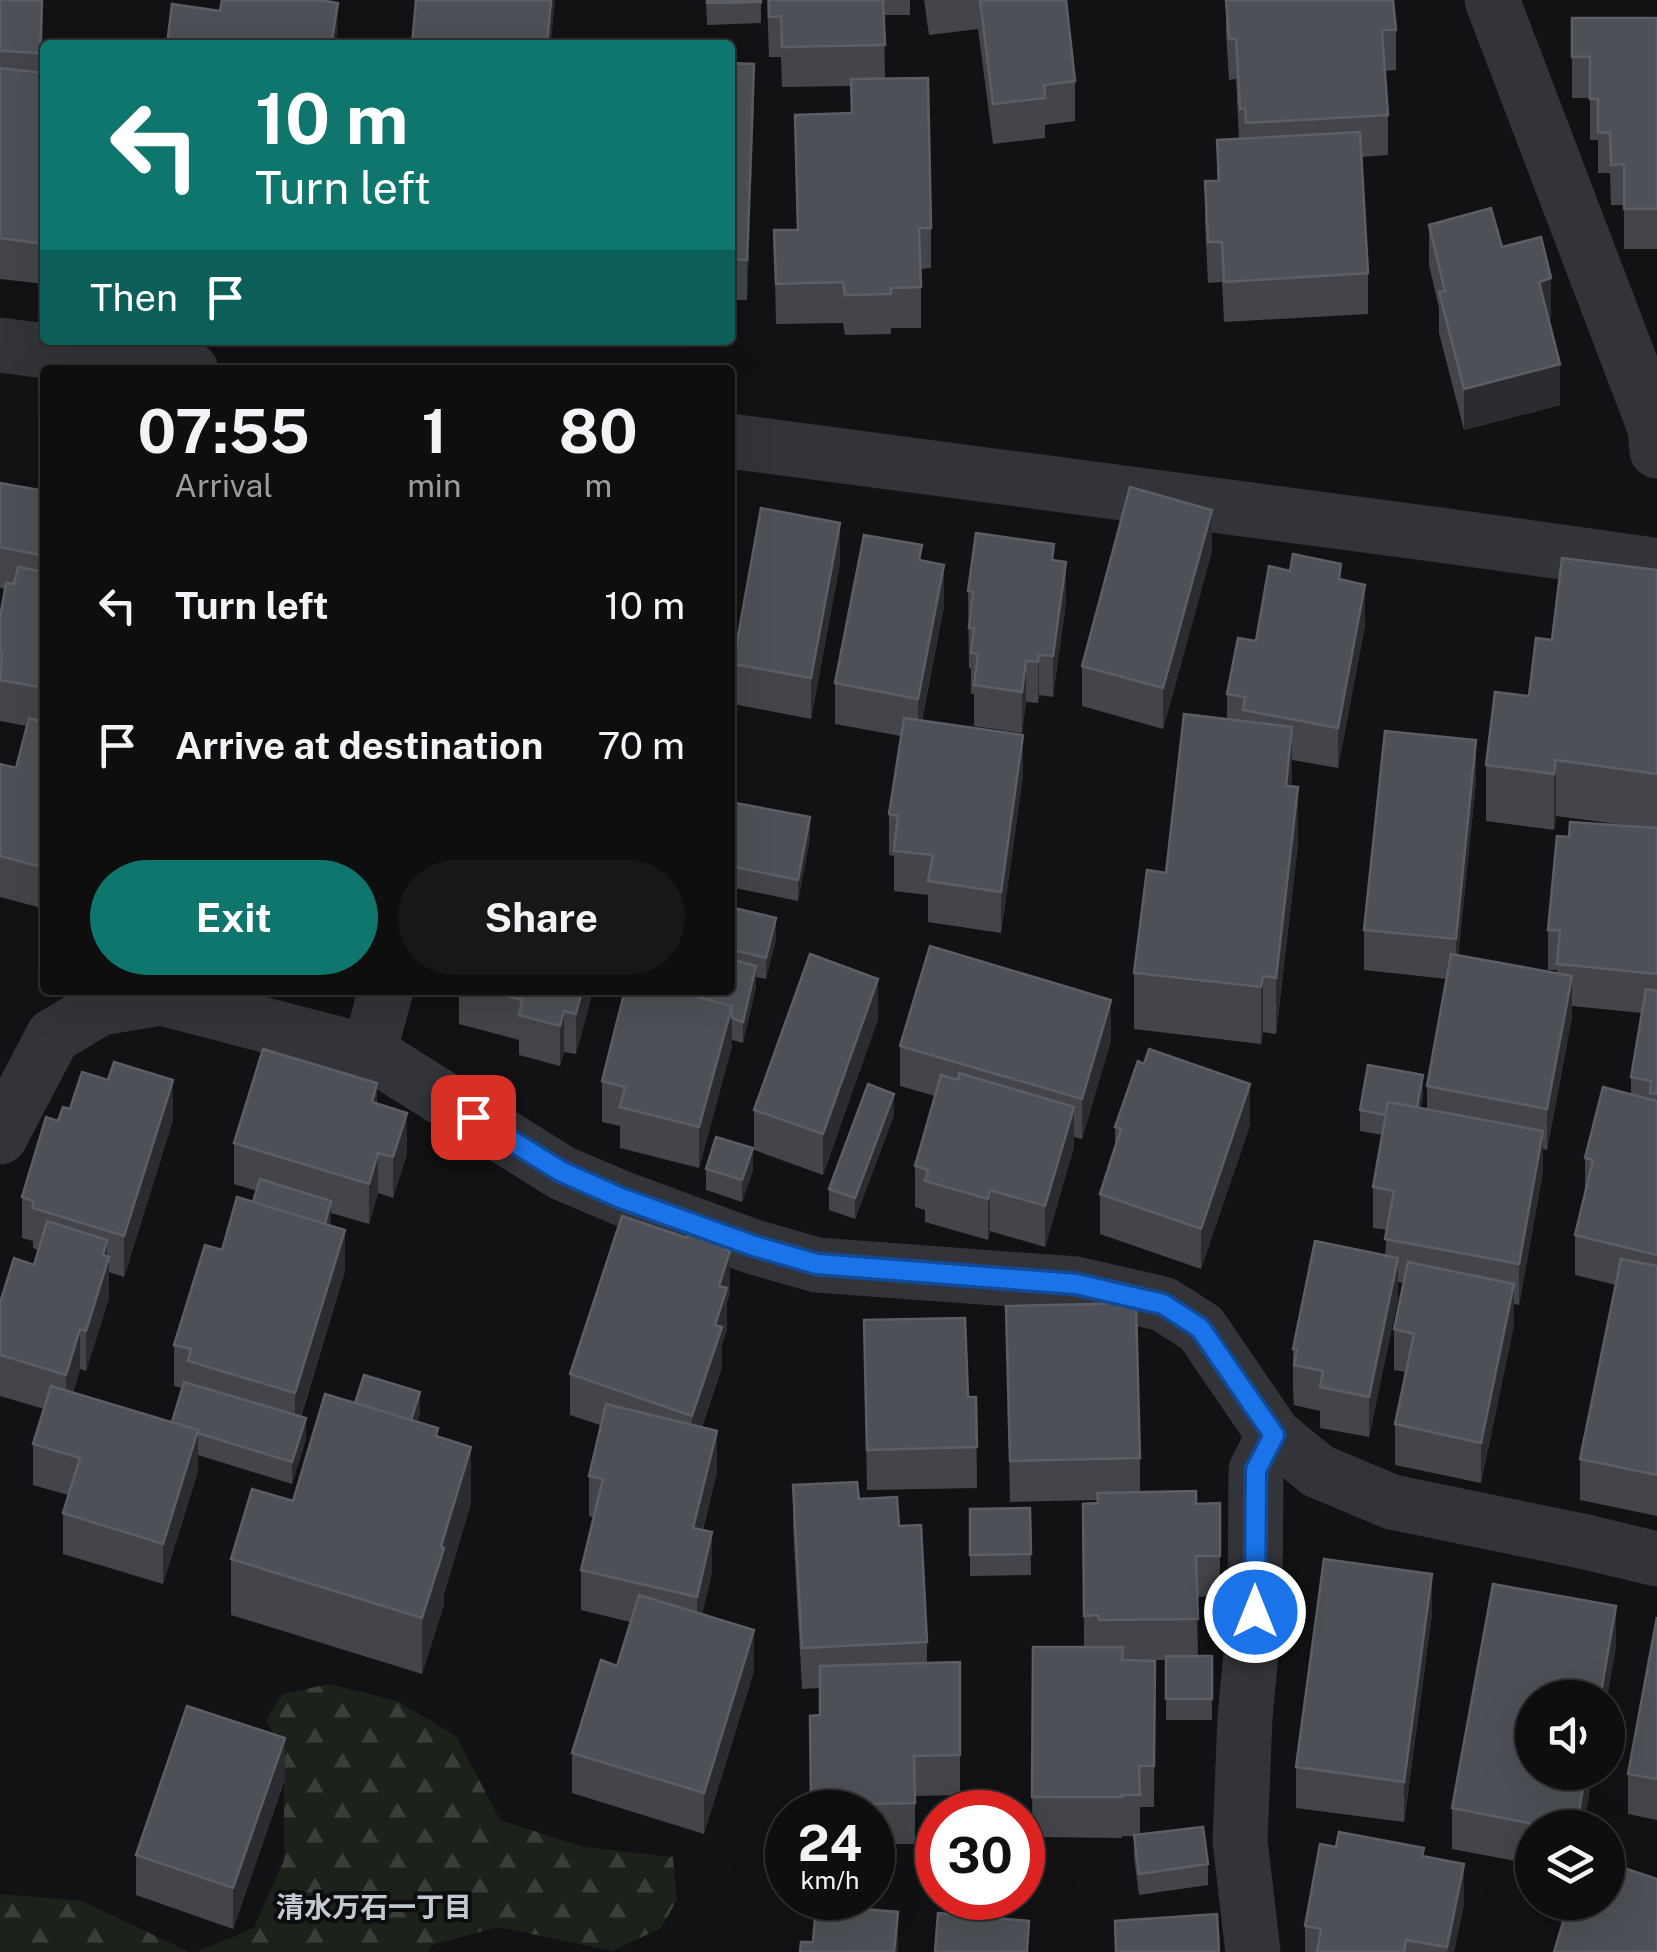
<!DOCTYPE html>
<meta charset="utf-8">
<style>
:root{--surface:#0e0e0f;--page:#171718;--text:#f1f3f6;--muted:#9b9c9e;--line:#2e2e2f;--accent:#0f766e}
body{margin:0;font-family:"Public Sans","Noto Sans JP",sans-serif;background:var(--page);color:var(--text);height:100vh;display:flex;flex-direction:column;font-size:38px;white-space:nowrap}
*{box-sizing:border-box;margin:0}
p{font-size:32px;color:var(--muted)}
.icon{flex:none;width:55px;height:55px;fill:none;stroke:currentColor;stroke-width:2;stroke-linecap:round;stroke-linejoin:round}
.map{position:relative;flex:1;overflow:hidden}
.panel{position:absolute;left:40px;top:365px;width:695px;height:630px;display:flex;flex-direction:column;background:var(--surface);border-radius:10px;box-shadow:0 10px 40px #0002,0 0 0 2px var(--line)}
.panel>*{flex:none}
.guide{position:absolute;left:40px;top:40px;width:695px;height:305px;border-radius:10px;box-shadow:0 10px 40px #0002,0 0 0 2px var(--line);background:#0f766e;color:#fff;overflow:hidden}
.fabs{position:absolute;left:1515px;top:1680px;display:grid;gap:20px}
.fabs a{display:grid;place-items:center;width:110px;height:110px;border-radius:50%;background:var(--surface);box-shadow:0 10px 40px #0002,0 0 0 2px var(--line);font-size:50px}
.speed{position:absolute;left:765px;top:1790px;display:flex;gap:20px;font-size:50px;font-weight:700;text-align:center}
.speed>*{display:grid;place-content:center;width:130px;height:130px;border-radius:50%;background:var(--surface);box-shadow:0 10px 40px #0002,0 0 0 2px var(--line);line-height:1}
.speed small{font-size:25px;font-weight:400}
.speed .limit{border:15px solid #d22;background:#fff;color:#111}
.pin{position:absolute;display:grid;place-items:center;width:85px;height:85px;color:#fff;margin:-42px;border-radius:20px;box-shadow:0 5px 15px #0006}
.me{position:absolute;width:110px;margin:-55px;rotate:0deg;stroke-linejoin:round;filter:drop-shadow(0 0 8px #0008)}
.turn{display:flex;align-items:center;gap:35px;height:210px;padding:0 50px;font-size:45px}
.turn .icon{width:130px;height:130px;stroke-width:2.5}
.turn b{display:block;font-size:70px;line-height:85px}
.then{display:flex;align-items:center;height:95px;padding:0 50px;background:#0003;gap:20px;font-size:38px}
.eta{display:flex;justify-content:space-evenly;align-items:center;height:170px;text-align:center}
.eta b{font-size:60px;font-weight:700;line-height:70px}
.button{display:flex;gap:20px;margin-top:auto;padding:20px 50px}
.button a{flex:1;height:115px;border-radius:60px;background:var(--accent);color:#fff;font-size:40px;font-weight:700;line-height:115px;text-align:center}
.button a+a{background:var(--page);color:var(--text)}
ul{padding:0;list-style:none}
li{display:flex;align-items:center;gap:30px;height:140px;padding:0 50px}
li div{flex:1}
li b{display:block;font-size:38px}
li em{font-style:normal}
.map>svg:first-child{display:block}
.forest{fill:url(#forest-firs)}
.lines{fill:none;stroke-linecap:round;stroke-linejoin:round}
.minor{stroke:#333439;stroke-width:55}
.tertiary{stroke:#333439;stroke-width:55}
.wall{fill:#43454a}
.shaded-wall{fill:#2b2c30}
.building{fill:#4d5056;stroke:#5b5e65;stroke-width:2.5}
.route-casing{stroke:#114b97;stroke-width:25}
.route{stroke:#1a73e8;stroke-width:18}
.labels{text-anchor:middle;stroke-width:8;stroke-linejoin:round;paint-order:stroke}
.neighbourhood-label{font-size:28px;font-weight:bold;fill:#c3c9d1;stroke:#0d0d0f}
</style>
<div class="map">
<svg width="1657" height="1952" viewBox="0 0 1657 1952">
<defs>
<pattern id="forest-firs" width="22" height="20" patternUnits="userSpaceOnUse" patternTransform="scale(2.5)"><rect width="22" height="20" fill="#1a221a"/><path d="M5 1l3.5 6h-7zM16 11l3.5 6h-7z" fill="#383f39"/></pattern>
</defs>
<rect width="100%" height="100%" fill="#121214"/>
<!-- forest -->
<g class="forest">
<path d="M330,1684L397,1701L456,1736L500,1820L584,1847L673,1857L677,1900L661,1928L612,1951L498,1927L432,1945L428,1952H196L254,1928L284,1860V1781L279,1745L266,1720L282,1694Z"/>
<path d="M0,1894L82,1901L189,1952H0Z"/>
</g>
<g class="lines">
<!-- minor -->
<g class="minor">
<path d="M1492,0L1655,428L1657,451"/>
<path d="M0,345L191,370"/>
<path d="M730,441L1440,535"/>
<path d="M369,1052L386,990"/>
<path d="M0,1137L53,1036L100,1008L161,998L369,1052L562,1173L621,1198L754,1247L817,1265L1076,1284L1163,1304L1201,1328L1274,1435L1318,1471L1392,1502L1586,1542L1657,1559"/>
<path d="M1253,1952L1240,1841L1245,1717L1255,1612L1256,1470L1274,1435"/>
</g>
<!-- tertiary -->
<path class="tertiary" d="M1440,535L1654,565"/>
</g>
<!-- wall -->
<g class="wall">
<path d="M0,0L43,31L41,73H45V284L0,279Z"/>
<path d="M706,0H761V23L707,25Z"/>
<path d="M767,0H910V15H884L885,79L931,228V268L921,269V328H891V334L845,335L843,323L776,324L774,230H797L795,115L851,113V86L782,87L781,57H769Z"/>
<path d="M924,0H1066L1075,81V121L1045,125V138L993,144L978,29L929,35Z"/>
<path d="M1226,0L1396,30V70L1385,71L1388,115V155L1362,157L1368,273V314L1224,322L1222,282L1208,283L1205,222V181H1217V140L1239,139L1236,79L1229,80L1226,32Z"/>
<path d="M1572,18H1657V249H1624V205H1611L1610,173H1598V140H1590V98H1572Z"/>
<path d="M730,63L754,105L747,300H730Z"/>
<path d="M1429,225L1502,247L1551,319H1549L1560,405L1464,430L1439,333V308L1429,265Z"/>
<path d="M0,483L45,491V909L0,897V764L16,768L27,726L0,721V618L5,589L0,588Z"/>
<path d="M1212,551L1163,729L1082,706V666Z"/>
<path d="M1054,560L1066,602L1053,697L1039,695L1038,703L1026,702L1022,733L974,726V694H971V669L969,668L968,591Z"/>
<path d="M922,561L944,606L922,721L1023,776L1001,933L928,922V895L894,891V856L889,855V814L901,736L835,724V683Z"/>
<path d="M840,563L811,719L733,704V725V664Z"/>
<path d="M1657,570V1516L1580,1500V1459L1616,1285L1575,1275V1235L1585,1194V1158L1631,1094V1077L1642,1013L1572,1006V1017L1547,1150L1543,1149V1172L1519,1305L1514,1304V1325L1481,1483L1395,1465V1424L1406,1372L1394,1370V1329L1404,1283L1398,1282V1298L1369,1437L1320,1428V1411L1294,1405L1293,1389V1349L1385,1255L1387,1230L1373,1228V1187L1382,1135L1360,1131V1110L1423,1097L1420,1108L1427,1109V1086L1447,979L1364,970V930L1476,781L1458,956L1557,973V970H1548V930L1569,837L1632,826L1556,816L1554,830L1486,821V765L1529,696L1552,640Z"/>
<path d="M1290,571L1341,580L1365,625L1338,768L1292,760L1291,786L1298,844L1276,1034L1263,1032L1261,1044L1134,1029V973L1166,873L1227,719V694Z"/>
<path d="M730,802L810,838L798,901L730,887Z"/>
<path d="M730,907L776,939L766,979L756,977V987L743,1043L732,1040V1046L699,1168L620,1148V1126L602,1122V1081L677,992L730,990Z"/>
<path d="M295,990H322L321,997Z"/>
<path d="M459,990H593L576,1054L564,1052L560,1066L519,1055V1040L459,1024Z"/>
<path d="M878,1019L823,1175L754,1150V1110Z"/>
<path d="M1111,1040L1082,1139L1074,1137V1147L1045,1247L990,1231L988,1240L925,1222V1210L915,1207V1166L935,1096L900,1086V1046Z"/>
<path d="M377,1104L407,1154L393,1198L378,1193L369,1224L331,1213L330,1225L345,1271L301,1417L306,1439L292,1484L198,1455V1471L163,1584L63,1554V1513L68,1495L33,1485V1444L44,1409L0,1396V1303L34,1265L38,1250L33,1248V1241L22,1238V1197L58,1121L70,1109L173,1120L124,1277L109,1272V1298L86,1371L80,1369L73,1393L172,1422L182,1388L174,1386V1345L222,1250L253,1202L257,1191L234,1184V1143Z"/>
<path d="M894,1115L855,1219L829,1210V1189Z"/>
<path d="M1250,1125L1201,1269L1100,1234V1194L1115,1148V1127Z"/>
<path d="M706,1169L753,1170L742,1202L706,1190Z"/>
<path d="M729,1251L730,1292L727,1302V1329L722,1344V1367L702,1427L717,1472L703,1530L712,1573L702,1614L754,1671L704,1834L572,1793V1753L617,1666L630,1622L581,1610V1570L594,1518L589,1516V1476L600,1425L570,1415V1374Z"/>
<path d="M1006,1306L1140,1458V1492L1196,1504L1220,1503V1596L1197,1597L1198,1656H1212V1720H1166V1660H1123L1155,1661L1154,1807H1140V1835L1208,1864V1885L1139,1895L1134,1857V1836H1122V1838L1032,1837L1033,1647H1084L1083,1504L1097,1503V1500L1010,1502Z"/>
<path d="M864,1320L968,1397H976L977,1488L867,1490Z"/>
<path d="M355,1403L420,1414L417,1422L438,1437L471,1503L444,1594V1604L422,1674L231,1615V1559L293,1501Z"/>
<path d="M793,1485L859,1499L899,1526L927,1642V1663L960,1662V1795L915,1796V1844H872V1812H810V1716L820,1715V1688L802,1689L793,1526Z"/>
<path d="M1030,1508L1031,1575L970,1576V1509Z"/>
<path d="M1493,1584L1616,1606V1646L1607,1698H1532V1772H1593L1583,1828H1532V1864L1452,1849V1808Z"/>
<path d="M1432,1614L1404,1822L1296,1808V1767Z"/>
<path d="M1657,1617V1820L1628,1814V1774Z"/>
<path d="M285,1779L233,1929L136,1895V1855Z"/>
<path d="M1336,1847L1424,1856L1464,1904L1454,1952H1305V1926Z"/>
</g>
<!-- shaded-wall -->
<g class="shaded-wall">
<path d="M43,0V31L40,94V53Z"/>
<path d="M551,0H555L551,45H547Z"/>
<path d="M338,3L337,45H331Z"/>
<path d="M754,64V105L747,300V260Z"/>
<path d="M1551,278V319L1539,322V282Z"/>
<path d="M1560,364V405L1464,430V389Z"/>
<path d="M733,479V519L730,536V496Z"/>
<path d="M1212,510V551L1163,729V688Z"/>
<path d="M840,523V563L811,719V678Z"/>
<path d="M1066,562V602L1053,697V656Z"/>
<path d="M944,565V606L918,740V699Z"/>
<path d="M1365,585V625L1338,768V728Z"/>
<path d="M1039,655V695L1038,703V662Z"/>
<path d="M1026,661V702L1022,733V692Z"/>
<path d="M733,684V725L730,738V698Z"/>
<path d="M1292,727V783L1286,842V786Z"/>
<path d="M1023,735V776L1001,933V892Z"/>
<path d="M1476,740V781L1456,980V939Z"/>
<path d="M1556,760V816L1554,830V774Z"/>
<path d="M1298,787V844L1276,1034V978Z"/>
<path d="M810,817V838L798,901V880Z"/>
<path d="M776,918V939L766,979V958Z"/>
<path d="M756,966V987L743,1043V1022Z"/>
<path d="M1263,976V1032L1261,1044V987Z"/>
<path d="M1572,976V1017L1547,1150V1109Z"/>
<path d="M878,979V1019L823,1175V1134Z"/>
<path d="M582,990H593L576,1054V1014Z"/>
<path d="M1111,1000V1040L1082,1139V1099Z"/>
<path d="M732,1006V1046L699,1168V1127Z"/>
<path d="M564,1011V1052L560,1066V1026Z"/>
<path d="M1423,1075V1097L1414,1141V1120Z"/>
<path d="M173,1080V1120L124,1277V1236Z"/>
<path d="M377,1083V1124L372,1102Z"/>
<path d="M1250,1084V1125L1201,1269V1229Z"/>
<path d="M894,1094V1115L855,1219V1198Z"/>
<path d="M1074,1107V1147L1045,1247V1206Z"/>
<path d="M407,1113V1154L393,1198V1157Z"/>
<path d="M1543,1131V1172L1519,1305V1264Z"/>
<path d="M753,1148V1170L742,1202V1180Z"/>
<path d="M378,1153V1193L369,1224V1184Z"/>
<path d="M990,1190V1231L988,1240V1199Z"/>
<path d="M331,1201V1222L321,1260V1238Z"/>
<path d="M345,1230V1271L295,1434V1393Z"/>
<path d="M729,1235L730,1292L727,1302V1329L722,1344V1367L692,1456V1416L715,1325L719,1286L725,1249Z"/>
<path d="M107,1240V1263L109,1257V1298L86,1371V1331Z"/>
<path d="M1398,1258V1298L1369,1437V1397Z"/>
<path d="M1514,1284V1325L1481,1483V1443Z"/>
<path d="M80,1329V1369L66,1416V1375Z"/>
<path d="M420,1392V1414L404,1465V1444Z"/>
<path d="M306,1418V1439L292,1484V1462Z"/>
<path d="M198,1430V1471L163,1584V1544Z"/>
<path d="M717,1431V1472L693,1568V1528Z"/>
<path d="M471,1447V1503L444,1594V1604L422,1674V1618Z"/>
<path d="M712,1532V1573L697,1637V1597Z"/>
<path d="M1432,1574V1614L1404,1822V1782Z"/>
<path d="M1616,1606V1646L1607,1698H1600Z"/>
<path d="M754,1630V1671L704,1834V1793Z"/>
<path d="M285,1738V1779L233,1929V1888Z"/>
<path d="M1586,1772H1593L1583,1828H1576Z"/>
<path d="M1464,1864V1904L1454,1952H1447Z"/>
<path d="M898,1912V1952H894Z"/>
</g>
<!-- building -->
<g class="building">
<path d="M0,0H42L40,53L0,51Z"/>
<path d="M222,0H319L338,3L331,45H167L172,4L220,11Z"/>
<path d="M416,0H551L547,45H412Z"/>
<path d="M707,0H761V2L707,3Z"/>
<path d="M769,0H883L885,45L782,47L781,16L769,17Z"/>
<path d="M980,0H1066L1075,81L1044,85L1045,98L993,104Z"/>
<path d="M1226,0H1393L1396,30H1382L1388,115L1246,123L1245,108L1240,109L1236,39H1229Z"/>
<path d="M1572,18H1657V209H1624V164L1611,165L1610,133L1598,132V99H1590V57H1572Z"/>
<path d="M730,63L754,64L747,260L730,259Z"/>
<path d="M0,68L45,73V244L0,238Z"/>
<path d="M928,78L931,228H919L921,287L891,288V294L845,295L843,282L776,284L774,230H798L795,115L852,113L851,79Z"/>
<path d="M1360,132L1368,273L1224,282L1222,242H1208L1205,181H1219L1217,140Z"/>
<path d="M1491,208L1502,247L1541,237L1551,278L1539,282L1560,364L1464,389L1439,292L1445,291L1429,225Z"/>
<path d="M0,483L45,491V556L0,547Z"/>
<path d="M1130,487L1212,510L1163,688L1082,666Z"/>
<path d="M761,508L840,523L811,678L733,664Z"/>
<path d="M976,533L1054,544L1052,560L1066,562L1053,656L1039,655L1038,662L1026,661L1022,692L974,685L978,654L971,653L974,628H969L973,592L968,591Z"/>
<path d="M864,535L922,545L919,560L944,565L918,699L835,683Z"/>
<path d="M1293,554L1341,564L1339,579L1365,585L1338,728L1243,710L1245,697L1227,694L1238,638L1256,641L1269,566L1290,571Z"/>
<path d="M1562,558L1657,570V774L1556,760L1554,774L1486,765L1495,692L1529,696L1536,638L1552,640Z"/>
<path d="M18,567L45,572V688L0,680L2,653H0V618L6,583L14,584Z"/>
<path d="M1184,714L1292,727L1286,786L1298,787L1276,978L1263,976L1261,987L1134,973L1147,870L1166,873Z"/>
<path d="M29,718L45,723V868L0,856V764L16,768Z"/>
<path d="M904,718L1023,735L1001,892L928,881L933,855L894,851L898,816L889,814Z"/>
<path d="M1385,731L1476,740L1456,939L1364,930Z"/>
<path d="M730,802L810,817L798,880L730,866Z"/>
<path d="M1570,822L1657,828V974L1557,964L1560,930H1548L1557,836L1569,837Z"/>
<path d="M730,907L776,918L766,958L730,949Z"/>
<path d="M930,946L1111,1000L1082,1099L900,1046Z"/>
<path d="M810,954L878,979L823,1134L754,1110Z"/>
<path d="M1451,954L1572,976L1547,1109L1427,1086Z"/>
<path d="M730,959L756,966L743,1022L732,1018V1006L677,992L678,990H730Z"/>
<path d="M1646,989L1657,991V1094L1650,1093L1651,1081L1631,1077Z"/>
<path d="M484,990H582L576,1014L564,1011L560,1026L519,1015L522,1000Z"/>
<path d="M625,990H671L732,1006L699,1127L620,1107L625,1087L602,1081Z"/>
<path d="M263,1049L377,1083L372,1102L407,1113L393,1157L378,1153L369,1184L234,1143Z"/>
<path d="M1149,1049L1250,1084L1201,1229L1100,1194L1121,1129L1115,1127L1138,1061L1144,1064Z"/>
<path d="M114,1062L173,1080L124,1236L33,1208V1201L22,1197L46,1117L58,1121L63,1107L70,1109L82,1072L108,1080Z"/>
<path d="M1368,1065L1423,1075L1417,1107L1388,1102L1386,1115L1360,1110Z"/>
<path d="M959,1073L1074,1107L1045,1206L990,1190L988,1199L925,1181L928,1170L915,1166L941,1075L958,1080Z"/>
<path d="M868,1084L894,1094L855,1198L829,1189Z"/>
<path d="M1603,1087L1657,1101V1255L1575,1235L1593,1160L1585,1158Z"/>
<path d="M1388,1102L1543,1131L1519,1264L1385,1239L1394,1191L1373,1187Z"/>
<path d="M716,1137L753,1148L742,1180L706,1169Z"/>
<path d="M260,1179L331,1201L325,1224L253,1202Z"/>
<path d="M237,1197L345,1230L295,1393L188,1361L191,1349L174,1345L205,1245L222,1250Z"/>
<path d="M622,1216L687,1238L693,1222L729,1235L725,1249L730,1251L719,1286L727,1288L715,1325L722,1327L692,1416L570,1374Z"/>
<path d="M47,1221L107,1240L103,1255L109,1257L86,1331L80,1329L66,1375L0,1355V1303L14,1258L34,1265Z"/>
<path d="M1315,1241L1398,1258L1369,1397L1320,1387L1323,1371L1294,1365L1297,1349H1293Z"/>
<path d="M1621,1259L1657,1266V1475L1580,1459Z"/>
<path d="M1408,1262L1514,1284L1481,1443L1395,1424L1414,1334L1394,1329Z"/>
<path d="M1136,1303L1140,1458L1010,1461L1006,1306Z"/>
<path d="M965,1318L968,1397H976L977,1447L867,1450L864,1320Z"/>
<path d="M364,1375L420,1392L411,1420L355,1403Z"/>
<path d="M184,1382L306,1418L292,1462L197,1433L198,1430L172,1422Z"/>
<path d="M51,1386L198,1430L163,1544L63,1513L80,1458L33,1444Z"/>
<path d="M325,1394L438,1428L436,1436L471,1447L441,1546L444,1548L422,1618L231,1559L252,1489L293,1501Z"/>
<path d="M606,1404L717,1431L693,1528L712,1532L697,1597L581,1570L603,1479L589,1476Z"/>
<path d="M857,1482L859,1499L897,1497L899,1526L921,1525L927,1642L802,1648L793,1485Z"/>
<path d="M1196,1491V1504L1220,1503V1556H1196L1198,1619L1099,1620L1098,1615L1084,1616L1083,1504L1098,1503L1097,1493Z"/>
<path d="M1030,1508L1031,1554L970,1555V1509Z"/>
<path d="M1324,1559L1432,1574L1404,1782L1296,1767Z"/>
<path d="M1493,1584L1616,1606L1600,1698H1532V1772H1586L1576,1828H1554L1452,1808Z"/>
<path d="M639,1595L754,1630L704,1793L572,1753L601,1660L617,1666Z"/>
<path d="M1657,1617V1779L1628,1774Z"/>
<path d="M1033,1647H1123L1122,1660L1155,1661L1154,1766H1139L1140,1795H1122V1797H1032Z"/>
<rect x="1166" y="1656" width="46" height="43"/>
<path d="M960,1662V1755L914,1756L915,1803L811,1805L810,1716L820,1715V1666Z"/>
<path d="M187,1706L285,1738L233,1888L136,1855Z"/>
<path d="M1203,1827L1208,1864L1139,1874L1134,1835Z"/>
<path d="M1339,1832L1424,1848L1422,1856L1464,1864L1447,1947L1406,1940L1404,1952H1317L1321,1929L1305,1926L1320,1844L1336,1847Z"/>
<path d="M1612,1864L1657,1879V1952H1554L1569,1902H1608V1877Z"/>
<path d="M816,1905L898,1912L894,1952H800L801,1942H813Z"/>
<path d="M938,1913L1029,1921L1027,1952H935Z"/>
<path d="M1217,1914L1219,1952H1116L1115,1921Z"/>
</g>
<g class="lines">
<defs>
<path id="route" d="M473,1117L562,1172L621,1198L754,1246L817,1264L1076,1284L1163,1304L1200,1328L1274,1435L1256,1470L1255,1612"/>
</defs>
<!-- route casing -->
<use href="#route" class="route-casing"/>
<!-- route -->
<use href="#route" class="route"/>
</g>
<g class="labels">
<!-- neighbourhood labels -->
<g class="neighbourhood-label">
<text x="374" y="1917">清水万石一丁目</text>
</g>
</g>
</svg>
<div class="fabs">
<a><svg class="icon" aria-label="sound" viewBox="0 0 24 24"><path d="M4 9h4l5-4v14l-5-4H4zM17 9q2 3 0 6"/></svg></a>
<a><svg class="icon" aria-label="layers" viewBox="0 0 24 24"><path d="M12 4l9 5-9 5-9-5zM3 14l9 5 9-5"/></svg></a>
</div>
<div class="speed"><div>24<small>km/h</small></div><div class="limit">30</div></div>
<div class="pin" style="left:473px;top:1117px;background:#d93025"><svg class="icon" aria-label="arrive" viewBox="0 0 24 24"><path d="M6 21V4h12l-3 4 3 4H6"/></svg></div>
<svg class="me" style="left:1255px;top:1612px" viewBox="-20 -20 40 40"><circle r="17" fill="#1a73e8" stroke="#fff" stroke-width="3"/><path d="M0-11L8 9 0 5-8 9z" fill="#fff"/></svg>
<div class="guide">
<div class="turn"><svg class="icon" aria-label="left" viewBox="0 0 24 24"><path d="M17 20v-9H6M10 6l-5 5 5 5"/></svg><div><b>10 m</b>Turn left</div></div>
<div class="then">Then<svg class="icon" aria-label="arrive" viewBox="0 0 24 24"><path d="M6 21V4h12l-3 4 3 4H6"/></svg></div>
</div>
<section class="panel">
<div class="eta">
<div><b>07:55</b><p>Arrival</p></div>
<div><b>1</b><p>min</p></div>
<div><b>80</b><p>m</p></div>
</div>
<ul>
<li><svg class="icon" aria-label="left" viewBox="0 0 24 24"><path d="M17 20v-9H6M10 6l-5 5 5 5"/></svg><div><b>Turn left</b></div><em>10 m</em></li>
<li><svg class="icon" aria-label="arrive" viewBox="0 0 24 24"><path d="M6 21V4h12l-3 4 3 4H6"/></svg><div><b>Arrive at destination</b></div><em>70 m</em></li>
</ul>
<div class="button"><a>Exit</a><a>Share</a></div>
</section>
</div>
